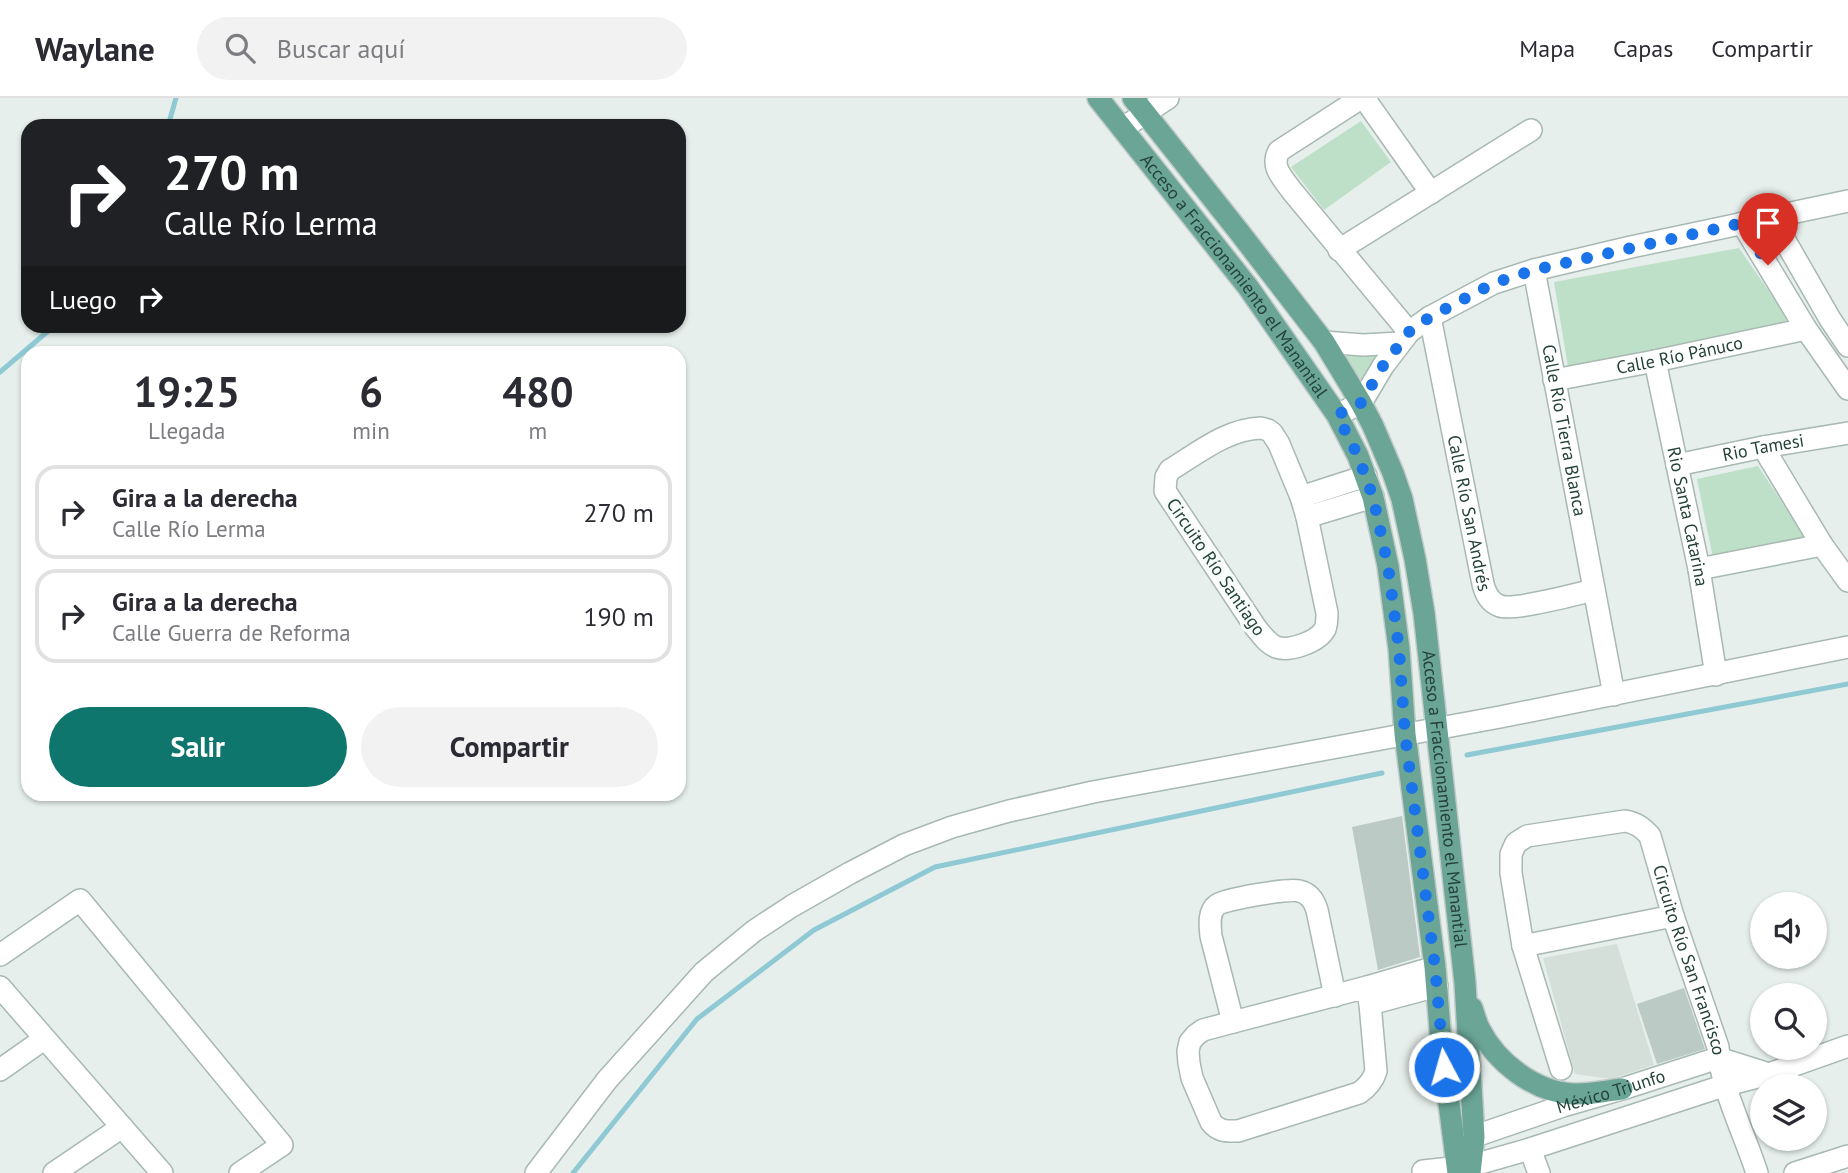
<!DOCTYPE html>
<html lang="es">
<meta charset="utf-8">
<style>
:root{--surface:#fff;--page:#f2f2f3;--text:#2b2b33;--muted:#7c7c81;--line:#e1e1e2;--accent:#0f766e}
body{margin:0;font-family:"PT Sans",sans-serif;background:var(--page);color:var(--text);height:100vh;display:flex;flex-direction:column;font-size:26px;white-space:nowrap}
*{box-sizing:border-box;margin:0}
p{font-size:23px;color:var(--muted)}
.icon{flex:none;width:38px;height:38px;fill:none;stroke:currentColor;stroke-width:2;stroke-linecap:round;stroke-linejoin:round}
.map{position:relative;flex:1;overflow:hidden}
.drawer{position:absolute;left:21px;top:248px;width:665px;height:455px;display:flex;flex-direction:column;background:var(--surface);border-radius:21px;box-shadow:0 2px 5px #0004}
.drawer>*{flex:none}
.top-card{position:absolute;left:21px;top:21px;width:665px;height:214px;border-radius:21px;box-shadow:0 2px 5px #0004;background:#202124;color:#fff;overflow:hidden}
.tools{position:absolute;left:1750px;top:794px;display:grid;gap:14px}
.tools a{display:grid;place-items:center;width:77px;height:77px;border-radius:50%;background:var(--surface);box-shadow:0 2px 5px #0004;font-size:35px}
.pin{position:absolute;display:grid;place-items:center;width:60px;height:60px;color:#fff;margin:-72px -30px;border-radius:50% 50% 50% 0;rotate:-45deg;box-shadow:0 0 7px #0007}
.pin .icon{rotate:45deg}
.me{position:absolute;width:77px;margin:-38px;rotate:354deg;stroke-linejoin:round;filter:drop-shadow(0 0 5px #0008)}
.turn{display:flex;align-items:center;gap:24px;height:147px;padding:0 28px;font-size:32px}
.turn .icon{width:91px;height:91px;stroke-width:2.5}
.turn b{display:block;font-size:49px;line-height:60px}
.then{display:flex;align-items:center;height:66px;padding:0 28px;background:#0003;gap:14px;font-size:26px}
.eta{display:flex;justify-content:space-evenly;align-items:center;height:119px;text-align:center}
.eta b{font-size:42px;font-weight:700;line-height:49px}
.cta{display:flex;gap:14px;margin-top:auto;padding:14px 28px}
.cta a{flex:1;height:80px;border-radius:42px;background:var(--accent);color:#fff;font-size:28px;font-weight:700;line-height:80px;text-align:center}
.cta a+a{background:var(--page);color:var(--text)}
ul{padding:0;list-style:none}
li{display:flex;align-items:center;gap:21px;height:94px;margin:0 14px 10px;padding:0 14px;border:4px solid var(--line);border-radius:21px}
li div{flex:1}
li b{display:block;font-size:26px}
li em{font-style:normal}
header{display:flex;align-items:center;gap:42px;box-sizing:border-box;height:98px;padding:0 35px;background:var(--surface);border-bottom:2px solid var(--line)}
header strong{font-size:33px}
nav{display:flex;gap:38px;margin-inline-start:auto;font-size:24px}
.search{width:490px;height:63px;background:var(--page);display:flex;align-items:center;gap:18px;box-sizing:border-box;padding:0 24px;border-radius:38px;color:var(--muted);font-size:26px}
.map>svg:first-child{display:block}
.built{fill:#d4dfda}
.green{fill:#bfe0c8}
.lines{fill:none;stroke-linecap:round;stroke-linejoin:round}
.stream{stroke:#8ec9d4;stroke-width:5}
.building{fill:#bbcac4}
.minor-casing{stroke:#a8b8b2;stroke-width:24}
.major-casing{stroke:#c2cac8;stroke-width:24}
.minor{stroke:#fff;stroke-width:21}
.major{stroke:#6aa596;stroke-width:21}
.route{stroke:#1a73e8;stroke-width:12;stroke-dasharray:0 21.6}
.labels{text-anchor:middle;stroke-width:7;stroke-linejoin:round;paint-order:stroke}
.street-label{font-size:18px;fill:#24423a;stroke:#f7fbf9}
</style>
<header>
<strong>Waylane</strong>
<div class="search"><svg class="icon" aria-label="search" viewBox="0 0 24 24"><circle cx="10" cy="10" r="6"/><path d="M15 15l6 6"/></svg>Buscar aquí</div>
<nav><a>Mapa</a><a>Capas</a><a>Compartir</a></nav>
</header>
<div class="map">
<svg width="1848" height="1075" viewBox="0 0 1848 1075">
<rect width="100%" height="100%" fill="#e6efeb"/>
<!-- built -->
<path class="built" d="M1617,846L1654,967L1611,981L1575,976L1543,860Z"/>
<!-- green -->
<g class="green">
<path d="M1361,23L1391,64L1324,112L1291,69Z"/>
<path d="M1739,150L1790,224L1568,269L1554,184Z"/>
<path d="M1343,254H1386L1365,288Z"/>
<path d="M1758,368L1806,440L1713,460L1697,381Z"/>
</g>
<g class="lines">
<!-- stream -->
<g class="stream">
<path d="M168,28L176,0"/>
<path d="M0,274L54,228"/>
<path d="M1467,657L1848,586"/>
<path d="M573,1075L697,921L814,832L935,769L1382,675"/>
</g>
</g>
<!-- building -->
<g class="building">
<path d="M1402,718L1420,859L1378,872L1352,729Z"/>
<path d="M1684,890L1705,951L1657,966L1637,906Z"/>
</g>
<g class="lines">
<defs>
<g id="minor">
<path d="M1361,0L1279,53C1270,69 1283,80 1292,93L1409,234"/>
<path d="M1364,0L1431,95"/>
<path d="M1123,30L1168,0"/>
<path d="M1772,120L1830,221L1848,248"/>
<path d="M1742,125L1806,231L1848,291"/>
<path d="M1339,152L1531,32"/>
<path id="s1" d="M1534,172L1614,597"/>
<path id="s2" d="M1430,219L1482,481C1484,493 1488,504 1500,508C1514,513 1576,496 1594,492"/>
<path d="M1324,244L1363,247L1400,245"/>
<path id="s3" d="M1655,263L1699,471L1716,577"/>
<path id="s4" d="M1554,282L1655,263L1806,231"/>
<path d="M1337,317L1361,305L1383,268L1409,234L1430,219L1494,185L1534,172L1631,149L1848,103"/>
<path d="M1261,330L1268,332L1272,335L1279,346L1301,399L1307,419L1327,515C1327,520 1327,526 1325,531C1318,544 1289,554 1276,549C1267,545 1262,537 1256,530L1165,393L1166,379L1170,372C1198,355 1227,331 1261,330Z"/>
<path d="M1763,349L1822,447L1848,483"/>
<path id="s5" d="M1677,367L1763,349L1848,335"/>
<path d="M1301,399L1366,378"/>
<path d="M1307,419L1373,399"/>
<path d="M1699,471L1822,447"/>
<path d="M1523,848L1673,818"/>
<path d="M0,857L80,802L282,1047L240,1075"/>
<path d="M0,889L162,1075"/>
<path d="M1367,889L1370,906L1376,973C1373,983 1368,989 1359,995L1238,1033C1226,1033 1219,1034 1211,1024L1192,980L1189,965L1188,953L1190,944L1196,937L1203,932L1233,924Z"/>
<path d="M1367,889L1435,869"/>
<path d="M1370,906L1437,888"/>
<path d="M1233,924L1211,838C1210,827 1208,814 1217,807C1225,801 1289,790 1299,793C1309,795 1314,802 1317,812L1335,898"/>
<path id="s6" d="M1561,971L1523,848L1511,775V756L1516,745L1527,738L1625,723C1636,725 1642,729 1650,738L1673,818L1718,949C1720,988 1745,1037 1757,1075"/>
<path d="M0,972L44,941"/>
<path id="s7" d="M1458,1044L1563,1008L1622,991L1718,960L1769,976"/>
<path d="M1530,1051L1539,1075"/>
<path d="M1423,1073L1470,1068L1530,1051L1726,987L1769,976L1848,948"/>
<path d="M54,1075L122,1029"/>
<path d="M536,1075L607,982L704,874L754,833L792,808L850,775L904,747L952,729L1009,713L1093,694L1500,619L1848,549"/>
<path d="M1795,1075L1848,1058"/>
</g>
<g id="major">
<path id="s8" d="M1098,0L1248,189L1337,317L1358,358L1373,399L1388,468L1399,551L1405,636L1435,869L1441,944L1458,1075"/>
<path id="s9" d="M1133,0L1240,135L1324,244L1361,305L1373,328L1393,375L1402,401L1415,461L1424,515L1465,885L1474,1039L1470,1075"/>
<path d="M1472,910C1474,916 1476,924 1479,930C1496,964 1534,994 1573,996C1589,997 1606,993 1622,991"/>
</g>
</defs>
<!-- minor casing -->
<use href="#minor" class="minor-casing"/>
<!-- major casing -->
<use href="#major" class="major-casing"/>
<!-- minor -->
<use href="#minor" class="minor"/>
<!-- major -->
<use href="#major" class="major"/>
</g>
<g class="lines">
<!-- route -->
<path class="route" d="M1444,969L1435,869L1405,636L1399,551L1388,468L1373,399L1358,358L1337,317L1361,305L1383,268L1409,234L1430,219L1494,185L1534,172L1742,125L1768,167"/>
</g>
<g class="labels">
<!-- street labels -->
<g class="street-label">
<text dy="6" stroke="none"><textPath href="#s8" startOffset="224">Acceso a Fraccionamiento el Manantial</textPath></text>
<text dy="6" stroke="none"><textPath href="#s4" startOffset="128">Calle Río Pánuco</textPath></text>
<text dy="6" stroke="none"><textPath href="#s1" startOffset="163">Calle Río Tierra Blanca</textPath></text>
<text dy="6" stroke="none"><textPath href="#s5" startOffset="88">Rio Tamesi</textPath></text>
<text dy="6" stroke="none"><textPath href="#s2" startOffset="200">Calle Río San Andrés</textPath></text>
<text dy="6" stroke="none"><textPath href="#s3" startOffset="159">Rio Santa Catarina</textPath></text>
<text transform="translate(1216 469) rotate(56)" y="6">Circuito Río Santiago</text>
<text dy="6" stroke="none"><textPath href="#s9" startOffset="789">Acceso a Fraccionamiento el Manantial</textPath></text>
<text dy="6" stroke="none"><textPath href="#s6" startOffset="506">Circuito Río San Francisco</textPath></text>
<text dy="6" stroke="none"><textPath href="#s7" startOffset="161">México Triunfo</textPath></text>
</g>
</g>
</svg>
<div class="tools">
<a><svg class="icon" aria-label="sound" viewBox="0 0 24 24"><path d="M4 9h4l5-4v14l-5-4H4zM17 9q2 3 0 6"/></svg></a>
<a><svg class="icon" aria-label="search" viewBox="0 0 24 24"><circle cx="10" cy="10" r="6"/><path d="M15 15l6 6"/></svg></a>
<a><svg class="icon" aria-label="layers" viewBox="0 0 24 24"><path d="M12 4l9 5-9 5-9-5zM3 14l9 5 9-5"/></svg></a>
</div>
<div class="pin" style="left:1768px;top:167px;background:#d93025"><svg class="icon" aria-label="arrive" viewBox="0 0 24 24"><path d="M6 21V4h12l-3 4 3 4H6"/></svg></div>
<svg class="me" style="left:1444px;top:969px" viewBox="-20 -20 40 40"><circle r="17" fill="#1a73e8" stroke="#fff" stroke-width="3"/><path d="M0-11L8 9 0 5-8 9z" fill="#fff"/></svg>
<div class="top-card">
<div class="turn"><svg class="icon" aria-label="right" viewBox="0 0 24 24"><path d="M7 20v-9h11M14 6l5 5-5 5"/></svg><div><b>270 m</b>Calle Río Lerma</div></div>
<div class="then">Luego<svg class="icon" aria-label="right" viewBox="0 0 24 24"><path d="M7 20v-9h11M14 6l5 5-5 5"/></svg></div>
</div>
<section class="drawer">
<div class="eta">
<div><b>19:25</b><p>Llegada</p></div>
<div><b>6</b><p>min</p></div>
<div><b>480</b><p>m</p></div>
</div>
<ul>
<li><svg class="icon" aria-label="right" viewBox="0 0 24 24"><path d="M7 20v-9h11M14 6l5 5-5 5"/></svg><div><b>Gira a la derecha</b><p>Calle Río Lerma</p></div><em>270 m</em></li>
<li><svg class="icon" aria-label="right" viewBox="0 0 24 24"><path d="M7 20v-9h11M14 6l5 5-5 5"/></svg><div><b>Gira a la derecha</b><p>Calle Guerra de Reforma</p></div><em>190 m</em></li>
</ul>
<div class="cta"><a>Salir</a><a>Compartir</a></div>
</section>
</div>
